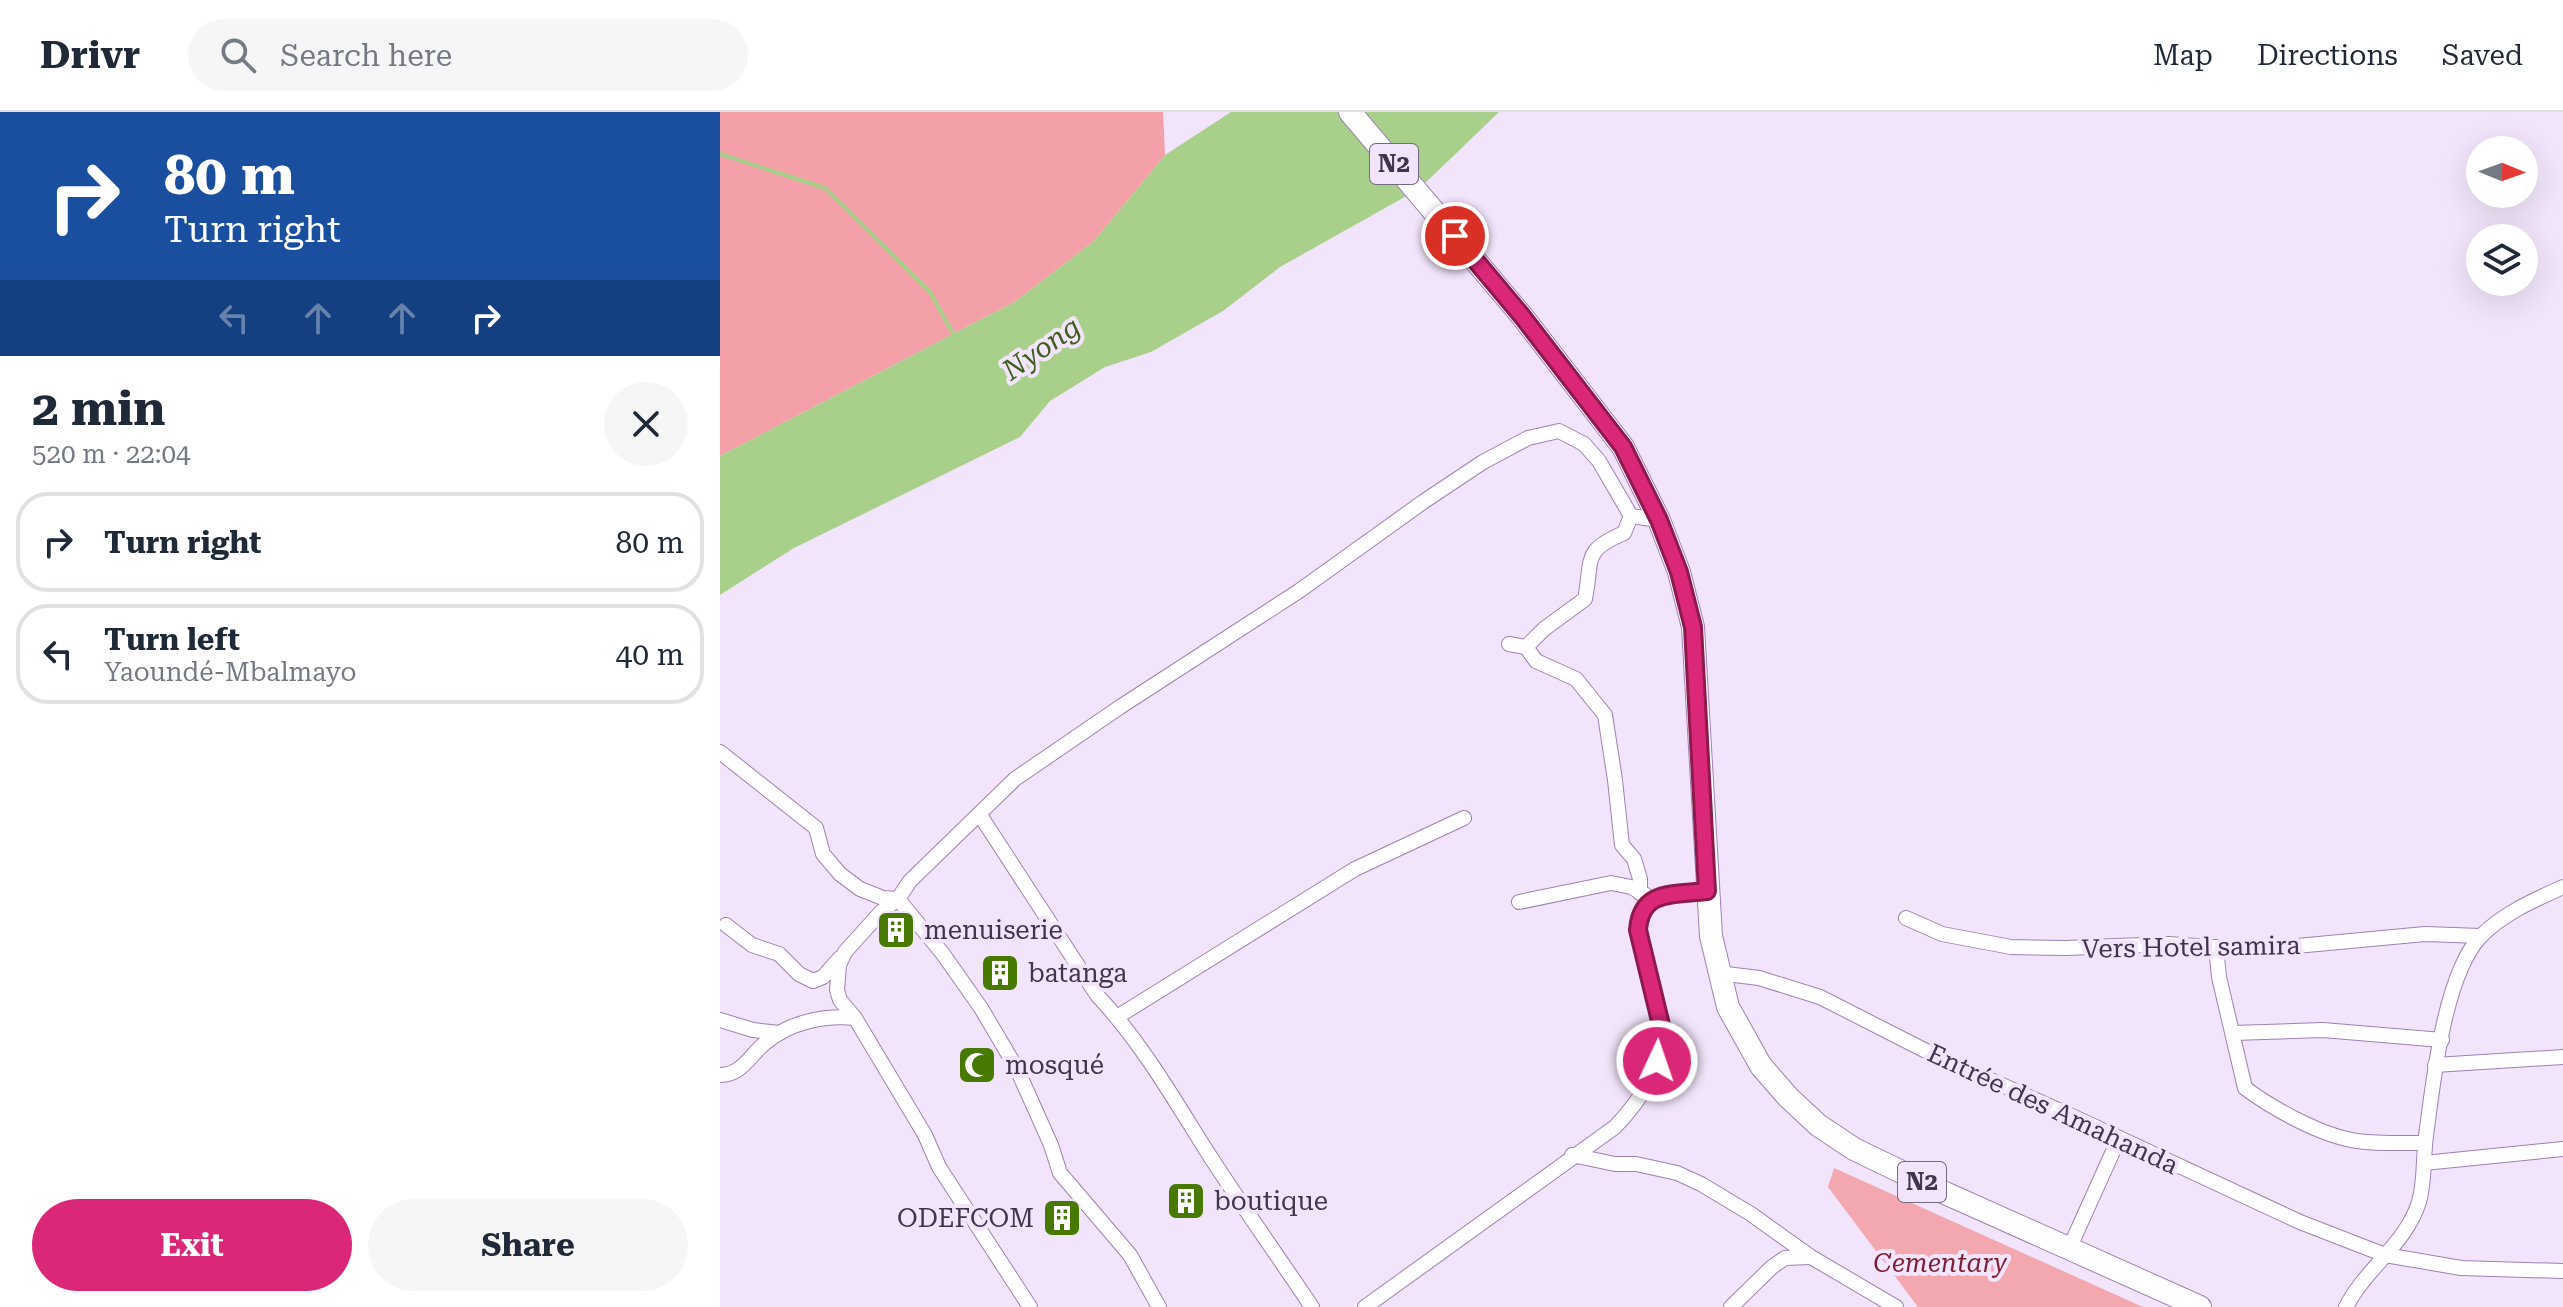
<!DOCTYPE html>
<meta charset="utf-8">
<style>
:root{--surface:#fff;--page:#f6f6f7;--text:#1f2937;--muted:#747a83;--line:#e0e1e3;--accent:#db2777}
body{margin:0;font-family:"Roboto Serif",serif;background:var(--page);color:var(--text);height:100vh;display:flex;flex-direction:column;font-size:30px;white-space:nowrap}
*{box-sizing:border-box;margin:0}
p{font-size:26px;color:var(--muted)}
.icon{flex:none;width:44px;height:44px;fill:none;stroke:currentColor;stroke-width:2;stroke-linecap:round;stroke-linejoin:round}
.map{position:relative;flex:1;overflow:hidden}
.details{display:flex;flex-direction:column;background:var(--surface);width:720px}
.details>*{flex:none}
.hud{background:#1a4fa0;color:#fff;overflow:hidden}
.needle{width:52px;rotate:91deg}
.controls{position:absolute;left:1746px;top:24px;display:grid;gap:16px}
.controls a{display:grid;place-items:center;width:72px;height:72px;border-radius:50%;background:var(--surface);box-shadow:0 8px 32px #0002;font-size:40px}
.pin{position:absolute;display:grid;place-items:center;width:68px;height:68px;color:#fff;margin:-34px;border:4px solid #fff;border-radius:50%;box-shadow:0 2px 8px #0007}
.me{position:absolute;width:88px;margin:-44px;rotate:3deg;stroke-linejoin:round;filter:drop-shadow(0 0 6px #0008)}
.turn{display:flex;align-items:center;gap:28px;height:168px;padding:0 32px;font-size:36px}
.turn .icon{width:104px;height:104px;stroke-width:2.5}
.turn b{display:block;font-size:56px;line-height:68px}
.lanes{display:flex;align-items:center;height:76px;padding:0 32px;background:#0003;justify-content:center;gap:40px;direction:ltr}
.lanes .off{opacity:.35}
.round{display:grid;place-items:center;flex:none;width:84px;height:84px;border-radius:42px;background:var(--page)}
.head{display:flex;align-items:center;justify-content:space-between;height:136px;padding:0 32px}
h1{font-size:48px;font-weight:700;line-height:60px}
.primary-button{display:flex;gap:16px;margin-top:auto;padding:16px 32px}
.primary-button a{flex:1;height:92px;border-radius:48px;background:var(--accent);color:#fff;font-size:32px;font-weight:700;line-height:92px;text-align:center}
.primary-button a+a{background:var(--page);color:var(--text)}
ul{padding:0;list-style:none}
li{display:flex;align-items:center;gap:24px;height:100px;margin:0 16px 12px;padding:0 16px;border:4px solid var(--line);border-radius:32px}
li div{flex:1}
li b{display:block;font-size:30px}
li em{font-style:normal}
header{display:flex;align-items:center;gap:48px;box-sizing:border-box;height:112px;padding:0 40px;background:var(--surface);border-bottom:2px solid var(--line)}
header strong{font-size:38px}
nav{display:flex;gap:44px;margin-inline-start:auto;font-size:28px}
.search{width:560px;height:72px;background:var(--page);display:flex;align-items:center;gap:20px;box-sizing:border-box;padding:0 28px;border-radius:44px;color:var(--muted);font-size:30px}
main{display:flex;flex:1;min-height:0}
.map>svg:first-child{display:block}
.green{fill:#f3a8b0}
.forest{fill:#f4a0a9}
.water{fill:#a9d08b}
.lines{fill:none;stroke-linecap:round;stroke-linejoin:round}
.stream{stroke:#a9d08b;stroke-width:4}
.minor-casing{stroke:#9f80b3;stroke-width:16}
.highway-casing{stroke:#9f80b3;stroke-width:24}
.minor{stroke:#fff;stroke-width:14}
.highway{stroke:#fff;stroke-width:22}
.route-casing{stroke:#8e194d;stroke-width:20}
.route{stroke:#db2777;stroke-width:14}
.labels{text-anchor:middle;stroke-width:8;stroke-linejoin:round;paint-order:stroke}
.shield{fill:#f2e5fb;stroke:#776a80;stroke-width:2}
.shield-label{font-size:24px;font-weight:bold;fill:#42354b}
.poi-label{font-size:26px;fill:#42354b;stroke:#f2e5fb;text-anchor:start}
.street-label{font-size:26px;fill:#42354b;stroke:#f2e5fb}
.park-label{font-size:26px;font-style:italic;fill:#7e1d34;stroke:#f2e5fb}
.water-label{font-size:28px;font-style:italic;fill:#3d5f19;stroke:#f2e5fb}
</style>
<header>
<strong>Drivr</strong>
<div class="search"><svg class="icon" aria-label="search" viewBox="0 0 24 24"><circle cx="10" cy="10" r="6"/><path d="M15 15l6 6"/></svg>Search here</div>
<nav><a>Map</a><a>Directions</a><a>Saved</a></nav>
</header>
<main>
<section class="details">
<div class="hud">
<div class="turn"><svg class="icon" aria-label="right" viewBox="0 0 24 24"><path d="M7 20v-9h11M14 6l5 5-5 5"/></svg><div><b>80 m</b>Turn right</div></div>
<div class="lanes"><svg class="icon off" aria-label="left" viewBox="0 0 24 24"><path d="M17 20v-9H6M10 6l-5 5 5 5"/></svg><svg class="icon off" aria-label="ahead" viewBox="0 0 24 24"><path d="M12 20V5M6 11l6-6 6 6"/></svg><svg class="icon off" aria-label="ahead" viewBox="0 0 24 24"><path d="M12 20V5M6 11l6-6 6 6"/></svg><svg class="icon" aria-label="right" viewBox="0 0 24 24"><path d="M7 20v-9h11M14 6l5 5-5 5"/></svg></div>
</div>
<div class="head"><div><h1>2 min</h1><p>520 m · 22:04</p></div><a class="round"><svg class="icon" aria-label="close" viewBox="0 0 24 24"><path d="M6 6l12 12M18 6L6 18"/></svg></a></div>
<ul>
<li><svg class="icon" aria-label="right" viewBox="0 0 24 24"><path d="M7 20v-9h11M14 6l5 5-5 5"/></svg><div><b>Turn right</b></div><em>80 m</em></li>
<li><svg class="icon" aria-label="left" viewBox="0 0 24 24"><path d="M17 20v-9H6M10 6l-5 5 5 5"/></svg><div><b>Turn left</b><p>Yaoundé-Mbalmayo</p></div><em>40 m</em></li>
</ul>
<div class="primary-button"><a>Exit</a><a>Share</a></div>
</section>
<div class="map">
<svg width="1843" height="1195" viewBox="0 0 1843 1195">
<rect width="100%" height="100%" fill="#f2e5fb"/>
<!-- green -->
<path class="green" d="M1114,1056L1423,1195H1198L1108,1075Z"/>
<!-- forest -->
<path class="forest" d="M0,0H443L445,43L374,129L296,189L0,344Z"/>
<!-- water -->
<path class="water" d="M511,0H779L699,77L560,155L503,199L431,240L385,255L330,289L300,325L74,436L0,483V344L296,189L374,129L445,43Z"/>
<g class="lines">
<!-- stream -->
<path class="stream" d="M0,42L105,76L210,180L235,225"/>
<defs>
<g id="minor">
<path d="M789,532L806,535L824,517L865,487C873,446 862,439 904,421L911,404"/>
<path d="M806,535L816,549L856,567L885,603L895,668L902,733L914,747L920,767V781"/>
<path d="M0,640L96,716L103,742L120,762L140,777L163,786L178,787L223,842L261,896L297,957L331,1033L340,1061L410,1143L439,1195"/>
<path d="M260,703L377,883C421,930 452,984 486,1038C520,1091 557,1143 592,1195"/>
<path d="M799,790L891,771L911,775L926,783"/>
<path d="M1186,806L1222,822L1291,835L1346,836L1448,832L1535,838L1705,822L1761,824"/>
<path d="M6,813L32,833L59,842L79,862L93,869L103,865L120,846"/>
<path d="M1496,835L1499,865L1525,976C1553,997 1602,1024 1637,1029C1660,1032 1682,1031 1705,1031"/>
<path d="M998,861L1039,866L1100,885L1212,942L1354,1005L1580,1110L1665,1143L1741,1156L1843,1159"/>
<path d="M397,905L635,757L744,706"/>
<path d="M0,908L33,918L59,921"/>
<path d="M1513,921L1603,918L1722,928"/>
<path d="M1715,953L1843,945"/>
<path d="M0,963C22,963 30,943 45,931C70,910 104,903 135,906"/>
<path d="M852,1043L895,1052H916L957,1061L981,1072L1031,1102L1091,1145L1176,1195"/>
<path d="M1704,1051L1843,1037"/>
<path d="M1349,1137L1399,1026"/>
<path d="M310,1195L219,1055L205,1023L135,906L120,888L117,878L119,853L125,840L161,800L178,787L190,769L295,667L400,595L579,479L703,390L763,350L808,326L839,319L864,332L879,349L911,404L939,408"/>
<path d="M645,1195L895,1015C917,992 939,962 941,929C943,897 903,813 927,791C937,781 972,781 987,779"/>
<path d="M1011,1195L1052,1155L1065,1146L1090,1145"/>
<path d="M1626,1195C1645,1157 1686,1132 1699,1090C1705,1069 1703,1046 1706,1024C1713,971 1724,864 1760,825C1782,802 1814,788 1843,775"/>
</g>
<path id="highway" d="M630,0L802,204L903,335L939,408L959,460L973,515L991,824L1008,895L1041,954L1068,985L1098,1013L1134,1037L1225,1081L1480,1195"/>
</defs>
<!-- minor casing -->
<use href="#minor" class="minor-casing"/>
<!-- highway casing -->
<use href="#highway" class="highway-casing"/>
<!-- minor -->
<use href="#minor" class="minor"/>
<!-- highway -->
<use href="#highway" class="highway"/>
</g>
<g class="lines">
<defs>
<path id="route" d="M735,124L802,204L903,335L939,408L959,460L973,515L987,779C954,783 921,777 918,818L941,913L937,949"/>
</defs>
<!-- route casing -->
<use href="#route" class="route-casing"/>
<!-- route -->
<use href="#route" class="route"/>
</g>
<!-- icons -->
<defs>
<symbol id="building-square" viewBox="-11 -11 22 22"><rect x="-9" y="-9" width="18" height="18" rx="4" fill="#487a03" stroke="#f2e5fb"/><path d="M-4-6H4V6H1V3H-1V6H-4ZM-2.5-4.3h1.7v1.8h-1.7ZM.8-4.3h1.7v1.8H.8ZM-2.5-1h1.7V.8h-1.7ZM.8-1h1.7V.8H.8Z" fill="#fff"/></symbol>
<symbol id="mosque-square" viewBox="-11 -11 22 22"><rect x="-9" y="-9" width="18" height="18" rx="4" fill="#487a03" stroke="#f2e5fb"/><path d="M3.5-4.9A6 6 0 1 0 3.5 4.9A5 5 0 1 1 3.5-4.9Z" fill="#fff"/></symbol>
</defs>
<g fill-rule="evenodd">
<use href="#building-square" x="154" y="796" width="44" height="44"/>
<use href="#building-square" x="258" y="839" width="44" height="44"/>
<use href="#mosque-square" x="235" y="931" width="44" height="44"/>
<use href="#building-square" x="444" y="1067" width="44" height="44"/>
<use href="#building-square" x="320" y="1084" width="44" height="44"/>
</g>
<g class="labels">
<!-- shield labels -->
<g class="shield">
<rect x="650" y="32" width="48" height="40" rx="6"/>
<rect x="1178" y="1050" width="48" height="40" rx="6"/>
</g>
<g class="shield-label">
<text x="674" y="60">N2</text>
<text x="1202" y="1078">N2</text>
</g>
<!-- poi labels -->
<g class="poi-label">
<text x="204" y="827">menuiserie</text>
<text x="308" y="870">batanga</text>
<text x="285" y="962">mosqué</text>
<text x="494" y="1098">boutique</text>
<text x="314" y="1115" text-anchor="end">ODEFCOM</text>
</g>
<!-- street labels -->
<g class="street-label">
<text transform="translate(1471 835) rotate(-1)" y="9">Vers Hotel samira</text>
<text transform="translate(1333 997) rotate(25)" y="9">Entrée des Amahanda</text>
</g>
<!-- park labels -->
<g class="park-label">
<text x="1220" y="1160">Cementary</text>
</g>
<!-- water labels -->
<g class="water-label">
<text transform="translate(321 236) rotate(-35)" y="10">Nyong</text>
</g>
</g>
</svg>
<div class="controls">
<a><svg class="needle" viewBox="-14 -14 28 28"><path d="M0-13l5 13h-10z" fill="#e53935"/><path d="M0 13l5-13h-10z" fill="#747a83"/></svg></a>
<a><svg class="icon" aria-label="layers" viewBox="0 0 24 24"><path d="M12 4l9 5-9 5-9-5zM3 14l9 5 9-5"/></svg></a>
</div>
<div class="pin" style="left:735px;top:124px;background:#d93025"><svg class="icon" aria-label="arrive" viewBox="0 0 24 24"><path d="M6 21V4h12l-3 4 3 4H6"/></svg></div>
<svg class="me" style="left:937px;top:949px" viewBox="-20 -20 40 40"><circle r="17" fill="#db2777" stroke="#fff" stroke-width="3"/><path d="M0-11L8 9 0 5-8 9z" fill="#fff"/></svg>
</div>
</main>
